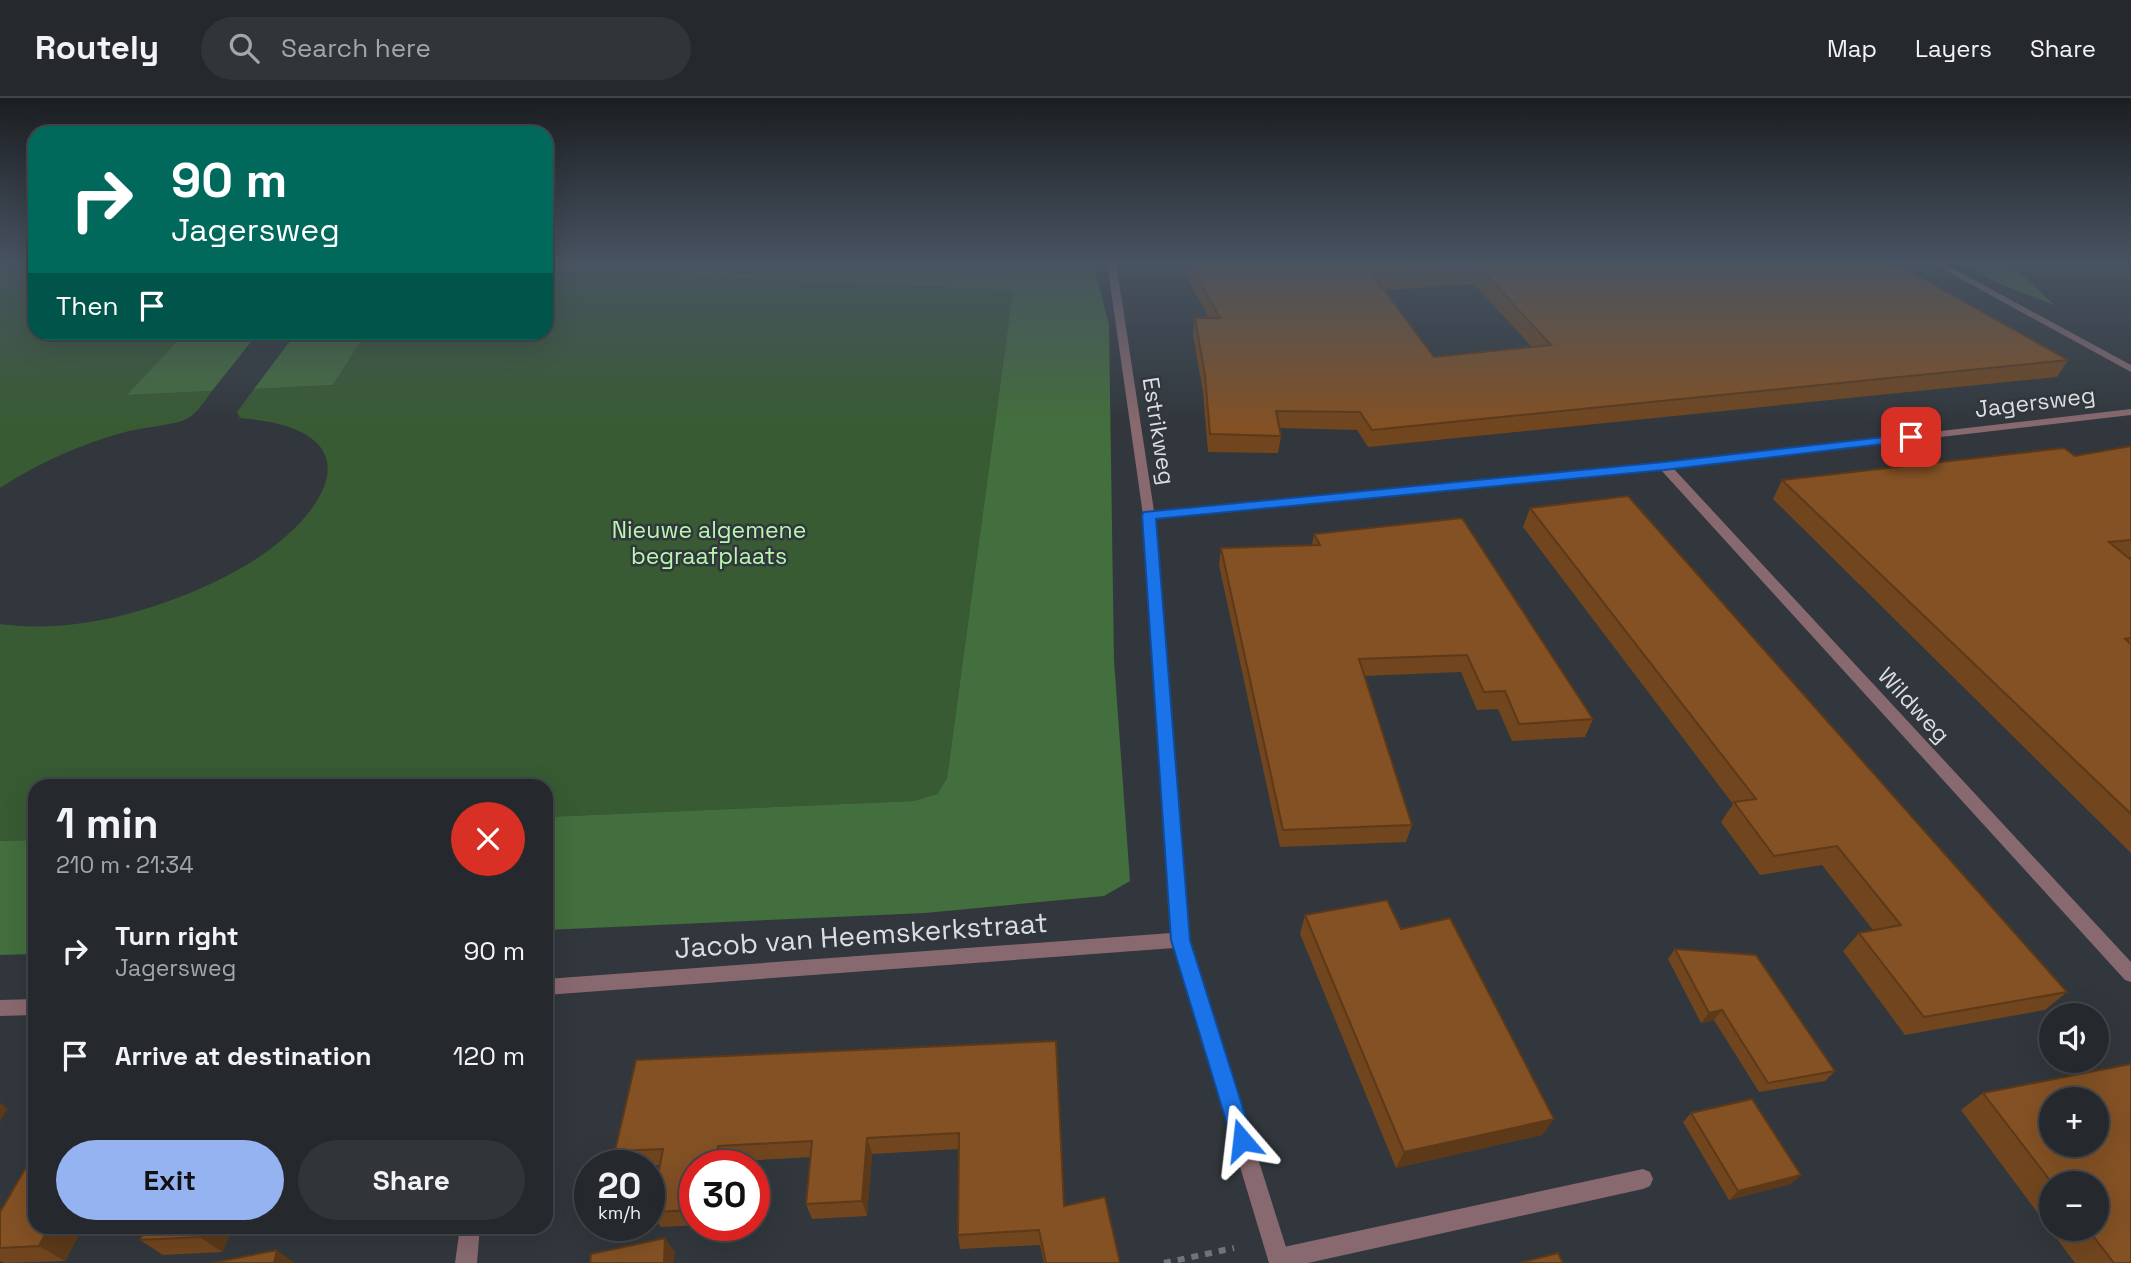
<!DOCTYPE html>
<meta charset="utf-8">
<style>
:root{--surface:#25292d;--page:#313539;--text:#f1f3f6;--muted:#a3a6aa;--line:#424549;--accent:#95b2f1}
body{margin:0;font-family:"Space Grotesk",sans-serif;background:var(--page);color:var(--text);height:100vh;display:flex;flex-direction:column;font-size:26px;white-space:nowrap}
*{box-sizing:border-box;margin:0}
p{font-size:23px;color:var(--muted)}
.icon{flex:none;width:38px;height:38px;fill:none;stroke:currentColor;stroke-width:2;stroke-linecap:round;stroke-linejoin:round}
.map{position:relative;flex:1;overflow:hidden}
.panel{position:absolute;left:28px;top:681px;width:525px;height:455px;display:flex;flex-direction:column;background:var(--surface);border-radius:21px;box-shadow:0 7px 28px #0002,0 0 0 2px var(--line)}
.panel>*{flex:none}
.hud{position:absolute;left:28px;top:28px;width:525px;height:214px;border-radius:21px;box-shadow:0 7px 28px #0002,0 0 0 2px var(--line);background:#00695c;color:#fff;overflow:hidden}
.controls{position:absolute;left:2039px;top:905px;display:grid;gap:14px}
.controls a{display:grid;place-items:center;width:70px;height:70px;border-radius:50%;background:var(--surface);box-shadow:0 7px 28px #0002,0 0 0 2px var(--line);font-size:35px}
.speed{position:absolute;left:574px;top:1052px;display:flex;gap:14px;font-size:35px;font-weight:700;text-align:center}
.speed>*{display:grid;place-content:center;width:91px;height:91px;border-radius:50%;background:var(--surface);box-shadow:0 7px 28px #0002,0 0 0 2px var(--line);line-height:1}
.speed small{font-size:18px;font-weight:400}
.speed .limit{border:10px solid #d22;background:#fff;color:#111}
.pin{position:absolute;display:grid;place-items:center;width:60px;height:60px;color:#fff;margin:-30px;border-radius:14px;box-shadow:0 4px 10px #0006}
.me{position:absolute;width:77px;margin:-38px;rotate:343deg;stroke-linejoin:round;filter:drop-shadow(0 0 5px #0008)}
.turn{display:flex;align-items:center;gap:24px;height:147px;padding:0 28px;font-size:32px}
.turn .icon{width:91px;height:91px;stroke-width:2.5}
.turn b{display:block;font-size:49px;line-height:60px}
.then{display:flex;align-items:center;height:66px;padding:0 28px;background:#0003;gap:14px;font-size:26px}
.round{display:grid;place-items:center;flex:none;width:74px;height:74px;border-radius:37px;background:var(--page)}
.overview{display:flex;align-items:center;justify-content:space-between;height:119px;padding:0 28px}
h1{font-size:42px;font-weight:600;line-height:52px}
.button{display:flex;gap:14px;margin-top:auto;padding:14px 28px}
.button a{flex:1;height:80px;border-radius:42px;background:var(--accent);color:#111;font-size:28px;font-weight:600;line-height:80px;text-align:center}
.button a+a{background:var(--page);color:var(--text)}
ul{padding:0;list-style:none}
li{display:flex;align-items:center;gap:21px;height:105px;padding:0 28px}
li div{flex:1}
li b{display:block;font-size:26px}
li em{font-style:normal}
header{display:flex;align-items:center;gap:42px;box-sizing:border-box;height:98px;padding:0 35px;background:var(--surface);border-bottom:2px solid var(--line)}
header strong{font-size:33px}
nav{display:flex;gap:38px;margin-inline-start:auto;font-size:24px}
.search{width:490px;height:63px;background:var(--page);display:flex;align-items:center;gap:18px;box-sizing:border-box;padding:0 24px;border-radius:38px;color:var(--muted);font-size:26px}
.map>svg:first-child{display:block}
.green{fill:#385b33}
.forest{fill:#436e3d}
.lines{fill:none;stroke-linecap:round;stroke-linejoin:round}
.path{stroke:#6f7478;stroke-width:6;stroke-dasharray:7 7;stroke-linecap:butt}
.lane{fill:#88696f;fill-rule:evenodd}
.street{fill:#88696f;fill-rule:evenodd}
.wall{fill:#71461f;fill-rule:evenodd}
.shaded-wall{fill:#5c3919}
.building{fill:#835124;stroke:#5c3919;stroke-width:2;fill-rule:evenodd}
.route{fill:#1a73e8;stroke:#114b97;stroke-width:2}
.labels{text-anchor:middle;stroke-width:5;stroke-linejoin:round;paint-order:stroke}
.street-label{font-size:23px;fill:#dbdee1;stroke:#31373c}
.park-label{font-size:23px;fill:#b7f8ad;stroke:#31373c}
.near-street-label{font-size:28px;fill:#dbdee1;stroke:#31373c}
</style>
<header>
<strong>Routely</strong>
<div class="search"><svg class="icon" aria-label="search" viewBox="0 0 24 24"><circle cx="10" cy="10" r="6"/><path d="M15 15l6 6"/></svg>Search here</div>
<nav><a>Map</a><a>Layers</a><a>Share</a></nav>
</header>
<div class="map">
<svg width="2131" height="1165" viewBox="0 0 2131 1165">
<rect width="100%" height="100%" fill="#31373c"/>
<!-- green -->
<g class="green">
<path d="M0,164H35V234L185,235L128,297L212,293C204,304 196,318 182,323C165,328 146,329 129,333C83,345 40,364 0,390Z"/>
<path d="M628,164H682L674,177L1013,192L947,680L937,696L913,703L546,719V688H35V742L0,743V526C79,537 167,510 236,473C321,427 389,332 240,320L237,314L254,291L333,287L366,235L546,234V173L614,177Z"/>
</g>
<!-- forest -->
<g class="forest">
<path d="M546,164H628L614,177L546,173Z"/>
<path d="M682,164H1093L1109,227L1114,562L1130,783L1104,798L925,815L546,832V719L913,703L937,696L947,680L1013,192L674,177Z"/>
<path d="M1958,164C2014,164 2014,168 2054,207L1996,184Z"/>
<path d="M185,235H258L212,293L127,297Z"/>
<path d="M296,235H366L333,287L254,291Z"/>
<path d="M35,742V856L0,857V743Z"/>
</g>
<g class="lines">
<!-- path -->
<path class="path" d="M1164,1165L1234,1150"/>
<!-- lane -->
<path class="lane" d="M1643,1071L1650,1074L1653,1081L1650,1088L1643,1091L1308,1165H1270L1268,1161L1272,1154L1279,1150Z"/>
<!-- street -->
<g class="street">
<path d="M1107,164H1116L1154,413L1664,365L2131,311V317L1673,370L2131,864V884L2125,882L1661,372L1155,420L1189,842L1291,1165H1269L1174,850L546,897V881L1171,835L1143,417Z"/>
<path d="M1930,164H1941L2131,267V274Z"/>
<path d="M35,901V917L0,918V902Z"/>
<path d="M460,1129H480L477,1165H455Z"/>
</g>
</g>
<!-- wall -->
<g class="wall">
<path d="M1186,164H1882L2068,262L2057,279L1368,349L1357,332L1280,330L1281,338L1278,355L1208,354L1203,294L1193,237L1195,220H1209L1185,176ZM1474,186L1532,249L1434,259L1385,192Z"/>
<path d="M2131,348V459L2128,460L2131,462V755L1773,401L1782,382L2075,358Z"/>
<path d="M1530,410L2067,894L2045,912L1905,937L1843,853L1859,835L1873,832L1822,767L1760,777L1721,724L1733,706L1523,429Z"/>
<path d="M1314,436L1593,621L1585,639L1512,643L1498,611L1477,612L1461,574L1364,578L1412,727L1406,744L1280,749L1219,467L1221,450L1312,447Z"/>
<path d="M1305,817L1401,831L1554,1021L1542,1037L1396,1070L1300,836Z"/>
<path d="M1675,851L1835,973L1825,983L1759,994L1714,922L1701,925L1668,861Z"/>
<path d="M1056,943L1064,1108L1120,1165H1044L1040,1147L960,1151L958,1137L959,1051L872,1056L867,1118L812,1121L806,1106L810,1059L726,1064V1068H695V1127H699L661,1129L651,1114L660,1067L625,1068L615,1053Z"/>
<path d="M2131,966V1165H2075L1961,1012L1983,995ZM2051,1001H2096V1046H2051ZM2051,1085H2096V1130H2051Z"/>
<path d="M1691,1015L1791,1086L1729,1102L1683,1024Z"/>
<path d="M0,1114L35,1129H83L65,1163L5,1165L0,1163Z"/>
<path d="M146,1129H233L222,1154L163,1157L140,1142Z"/>
</g>
<!-- shaded-wall -->
<g class="shaded-wall">
<path d="M1722,912L1714,922L1701,925L1709,915Z"/>
<path d="M0,1005L8,1011L0,1023Z"/>
<path d="M1554,1021L1542,1037L1396,1070L1404,1054Z"/>
<path d="M867,1040L872,1056L867,1118L862,1103Z"/>
<path d="M718,1048L726,1064V1068H715Z"/>
<path d="M1801,1077L1791,1086L1729,1102L1738,1093Z"/>
<path d="M49,1129H83L65,1163L39,1148Z"/>
<path d="M205,1129H233L222,1154L200,1139Z"/>
<path d="M665,1140L675,1154L674,1165H664Z"/>
<path d="M277,1152L295,1165H274Z"/>
</g>
<!-- building -->
<g class="building">
<path d="M1189,164H1882L1889,169L1899,167L2068,262L1372,332L1360,314L1276,313L1281,338L1210,336L1205,277L1195,220H1220ZM1479,169L1551,247L1434,259L1373,177Z"/>
<path d="M2131,348V442L2109,444L2131,462V540L2125,541L2131,546V716L1782,382L2064,350L2075,358Z"/>
<path d="M1628,398L2067,894L1924,919L1859,835L1901,827L1837,748L1774,758L1734,704L1756,701L1530,410Z"/>
<path d="M1462,420L1593,621L1519,626L1505,593L1484,594L1467,557L1359,561L1412,727L1283,732L1221,450L1320,447L1314,436Z"/>
<path d="M1387,802L1401,831L1450,820L1554,1021L1404,1054L1305,817Z"/>
<path d="M1675,851L1756,857L1835,973L1768,985L1722,912L1709,915Z"/>
<path d="M1056,943L1064,1108L1105,1099L1120,1165H1046L1039,1132L958,1137L959,1035L867,1040L862,1103L806,1106L812,1043L718,1048L715,1068H695V1112L651,1114L663,1051L615,1053L636,962Z"/>
<path d="M2131,966V1165H2114L2087,1130H2096V1085H2052L1983,995ZM2051,1001H2096V1046H2051Z"/>
<path d="M1752,1001L1801,1077L1738,1093L1691,1015Z"/>
<path d="M35,1054V1129H49L39,1148L0,1150V1114Z"/>
<path d="M146,1129H205L200,1139L140,1142Z"/>
<path d="M665,1140L664,1165H590L591,1156Z"/>
<path d="M277,1152L274,1165H212Z"/>
<path d="M1558,1155L1563,1165H1519Z"/>
</g>
<!-- sky -->
<linearGradient id="sky" x2="0" y2="1"><stop stop-color="#1b1e21"/><stop offset="0.5" stop-color="#485361"/><stop offset="1" stop-color="#485361" stop-opacity="0"/></linearGradient>
<rect width="2131" height="327" fill="url(#sky)"/>
<!-- route -->
<path class="route" d="M1911,336L1917,339L1916,342L1664,372L1156,421L1190,842L1253,1042L1250,1049L1242,1053L1234,1049L1171,842L1142,417L1144,414L1664,364Z"/>
<g class="labels">
<!-- street labels -->
<g class="street-label">
<text transform="translate(2035 304) rotate(-7)" y="8">Jagersweg</text>
<text transform="translate(1159 333) rotate(81)" y="8">Estrikweg</text>
<text transform="translate(1914 607) rotate(47)" y="8">Wildweg</text>
</g>
<!-- park labels -->
<g class="park-label">
<text x="709" y="440">Nieuwe algemene<tspan x="709" dy="26">begraafplaats</tspan></text>
</g>
<!-- near-street labels -->
<g class="near-street-label">
<text transform="translate(861 837) rotate(-4)" y="10">Jacob van Heemskerkstraat</text>
</g>
</g>
</svg>
<div class="controls">
<a><svg class="icon" aria-label="sound" viewBox="0 0 24 24"><path d="M4 9h4l5-4v14l-5-4H4zM17 9q2 3 0 6"/></svg></a>
<a>+</a>
<a>−</a>
</div>
<div class="speed"><div>20<small>km/h</small></div><div class="limit">30</div></div>
<div class="pin" style="left:1911px;top:339px;background:#d93025"><svg class="icon" aria-label="arrive" viewBox="0 0 24 24"><path d="M6 21V4h12l-3 4 3 4H6"/></svg></div>
<svg class="me" style="left:1242px;top:1042px" viewBox="-20 -20 40 40"><path d="M0-17L14 15 0 8-14 15z" fill="#1a73e8" stroke="#fff" stroke-width="4"/></svg>
<div class="hud">
<div class="turn"><svg class="icon" aria-label="right" viewBox="0 0 24 24"><path d="M7 20v-9h11M14 6l5 5-5 5"/></svg><div><b>90 m</b>Jagersweg</div></div>
<div class="then">Then<svg class="icon" aria-label="arrive" viewBox="0 0 24 24"><path d="M6 21V4h12l-3 4 3 4H6"/></svg></div>
</div>
<section class="panel">
<div class="overview"><div><h1>1 min</h1><p>210 m · 21:34</p></div><a class="round" style="background:#d93025;color:#fff"><svg class="icon" aria-label="close" viewBox="0 0 24 24"><path d="M6 6l12 12M18 6L6 18"/></svg></a></div>
<ul>
<li><svg class="icon" aria-label="right" viewBox="0 0 24 24"><path d="M7 20v-9h11M14 6l5 5-5 5"/></svg><div><b>Turn right</b><p>Jagersweg</p></div><em>90 m</em></li>
<li><svg class="icon" aria-label="arrive" viewBox="0 0 24 24"><path d="M6 21V4h12l-3 4 3 4H6"/></svg><div><b>Arrive at destination</b></div><em>120 m</em></li>
</ul>
<div class="button"><a>Exit</a><a>Share</a></div>
</section>
</div>
